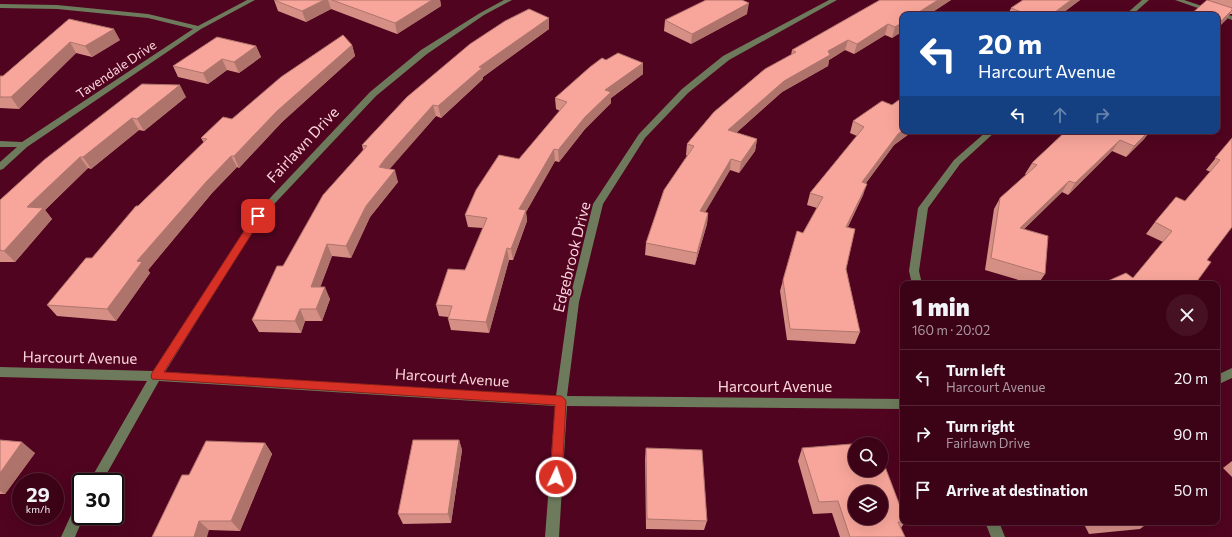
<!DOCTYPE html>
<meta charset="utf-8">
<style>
:root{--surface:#3c0317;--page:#471124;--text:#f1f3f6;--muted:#ac98a1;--line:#552536}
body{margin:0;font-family:Commissioner,sans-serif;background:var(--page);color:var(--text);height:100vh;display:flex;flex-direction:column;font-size:15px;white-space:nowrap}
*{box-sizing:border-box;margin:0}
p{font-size:13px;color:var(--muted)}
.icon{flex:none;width:22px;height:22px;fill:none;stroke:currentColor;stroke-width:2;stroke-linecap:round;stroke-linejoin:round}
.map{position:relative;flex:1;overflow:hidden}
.side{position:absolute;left:900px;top:281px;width:320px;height:244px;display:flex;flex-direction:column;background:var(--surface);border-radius:8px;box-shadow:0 4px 16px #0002,0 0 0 1px var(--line)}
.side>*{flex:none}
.top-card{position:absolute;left:900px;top:12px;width:320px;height:122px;border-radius:8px;box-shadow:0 4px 16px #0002,0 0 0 1px var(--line);background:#1a4fa0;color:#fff;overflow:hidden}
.buttons{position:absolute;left:848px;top:437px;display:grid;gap:8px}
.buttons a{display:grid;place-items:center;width:40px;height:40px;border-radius:50%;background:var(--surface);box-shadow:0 4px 16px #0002,0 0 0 1px var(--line);font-size:20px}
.speed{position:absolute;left:12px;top:473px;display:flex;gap:8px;font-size:20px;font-weight:700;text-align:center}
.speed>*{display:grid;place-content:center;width:52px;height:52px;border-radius:50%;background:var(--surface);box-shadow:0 4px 16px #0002,0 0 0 1px var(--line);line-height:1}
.speed small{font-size:10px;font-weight:400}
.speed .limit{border:2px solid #111;border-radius:6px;background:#fff;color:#111}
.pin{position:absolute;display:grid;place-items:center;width:34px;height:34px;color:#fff;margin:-17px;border-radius:8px;box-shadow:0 2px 6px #0006}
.me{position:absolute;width:44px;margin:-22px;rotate:3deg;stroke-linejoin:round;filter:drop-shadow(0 0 3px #0008)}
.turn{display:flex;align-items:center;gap:14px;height:84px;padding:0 12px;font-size:18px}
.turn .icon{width:52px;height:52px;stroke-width:2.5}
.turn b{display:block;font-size:28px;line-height:34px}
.lanes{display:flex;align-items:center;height:38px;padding:0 12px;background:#0003;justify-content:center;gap:20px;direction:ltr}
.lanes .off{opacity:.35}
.round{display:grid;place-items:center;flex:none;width:42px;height:42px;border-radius:21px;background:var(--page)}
.headline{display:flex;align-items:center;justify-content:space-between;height:68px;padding:0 12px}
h1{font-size:24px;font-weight:800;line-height:30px}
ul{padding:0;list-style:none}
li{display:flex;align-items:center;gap:12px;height:56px;padding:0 12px;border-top:1px solid var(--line)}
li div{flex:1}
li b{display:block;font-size:15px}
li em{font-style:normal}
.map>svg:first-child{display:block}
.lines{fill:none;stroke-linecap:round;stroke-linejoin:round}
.minor{fill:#6d7b5c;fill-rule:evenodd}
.wall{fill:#d58f85}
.shaded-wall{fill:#ae746c}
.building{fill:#f8a69b;stroke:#ae746c;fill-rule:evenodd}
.route{fill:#d93025;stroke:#8d1f18}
.labels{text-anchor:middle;stroke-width:4;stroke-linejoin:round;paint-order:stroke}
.far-street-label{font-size:13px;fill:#fbd5db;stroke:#50041f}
.street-label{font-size:15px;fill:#fbd5db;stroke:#50041f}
</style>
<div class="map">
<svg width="1232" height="537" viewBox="0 0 1232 537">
<rect width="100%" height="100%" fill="#50041f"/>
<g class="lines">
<!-- minor -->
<g class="minor">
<path d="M247,0H255L201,29L27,147L3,169L0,170V162L17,147H0V141L22,142L193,29L148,18L57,9L0,8V4L57,5L148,14L198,26Z"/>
<path d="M504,0H512L484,15L427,54L376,96L261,218L165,372L556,396L569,302L593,204L639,134L682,89L723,56L829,0H837L729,60L688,93L645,138L603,204L579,302L567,396L903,399V409L567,406L559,537H545L555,406L159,381L102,482H89L147,381L0,377V367L153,371L255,214L370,92L421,50L480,13Z"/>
<path d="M1142,0H1149L1132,15H1125Z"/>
<path d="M1175,0H1184L1232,16V20Z"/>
<path d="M987,131H996L960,164L928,208L919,271L922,284H912L909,271L918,208L954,160Z"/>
<path d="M1232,368V378L1217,385V375Z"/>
<path d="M81,502V516H84L75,537H61L76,504Z"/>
<path d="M985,522H999L1005,537H991Z"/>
</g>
</g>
<!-- wall -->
<g class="wall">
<path d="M274,0H440L441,6L397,34L331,9L306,22L278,11Z"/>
<path d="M880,0H951L928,15H903V31L892,38L885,35L854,54L845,50L829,60L828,66L782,92L736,133L757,139L755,151L739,173L730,170L705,212L708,213L707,224L695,265L645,255L646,243L664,190L687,156L686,155L687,144L714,112L765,69L791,55L792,50Z"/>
<path d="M1023,0H1080L1060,15H1008L1011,8Z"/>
<path d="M1210,0H1232V14H1230L1226,20L1209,1Z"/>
<path d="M747,14L691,44L664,31L665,20Z"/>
<path d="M549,18V29L483,77V79L441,118L436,116L389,169L398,182L370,217L351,258L332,256L320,287L330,299L322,321H305L301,333L259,332L252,320L283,266L363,150L362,145Z"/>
<path d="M69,19L120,40L92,57L76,53L19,109L0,108V76H3Z"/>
<path d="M352,45L355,56L282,122L239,168L237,167L212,193L148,270L150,273L116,321L57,316L47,305L92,258L138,206L204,143L201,138L232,119Z"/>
<path d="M256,46L261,57L239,73L227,70L208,84L178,77L173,66Z"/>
<path d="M606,60L643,63V74L611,98V103L585,129L559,162L555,161L526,212L527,221L513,260H509L489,333L451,330L448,319V317L439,316L436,305L465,270L483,228L468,227L465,215L519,159L560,111L556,109L555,98Z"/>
<path d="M142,84L186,97L144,131L139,130L91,169L88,168L45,210L52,219L15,262H0V200Z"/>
<path d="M853,121L903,131H913L894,145L866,183L863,195L848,227L846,269L860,332L855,344L787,340L780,291L783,280L803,233L817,208L807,205L810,193L857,136L850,133Z"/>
<path d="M1066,131H1150L1144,139L1126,157L1112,151L1068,195L1062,192L1024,229L1045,274L1038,284H1032L985,270L994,209L1000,198L1026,175L1025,174L1032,163Z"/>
<path d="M1232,138L1207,260L1133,278L1163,242L1146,234L1155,222L1185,201L1211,172L1206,170Z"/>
<path d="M0,440L35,453L5,494H0Z"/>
<path d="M459,440L462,450L451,523L403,524L398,514Z"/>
<path d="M265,443L272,454L240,531L209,530L152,537Z"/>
<path d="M646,448L707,521L704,530L646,529L645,459Z"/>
<path d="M802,448L903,514V522H905L901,528L905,537H840L832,513L813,514L798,461Z"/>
<path d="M1232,461V477L1223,468Z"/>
<path d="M1083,522H1149L1140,529L1089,534Z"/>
</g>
<!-- shaded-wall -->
<g class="shaded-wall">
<path d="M324,0H328L331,9L306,22L302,11Z"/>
<path d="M432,0H440L441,6L397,34L395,23Z"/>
<path d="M938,0H951L928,15H914Z"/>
<path d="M1071,0H1080L1060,15H1051Z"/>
<path d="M749,3L747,14L691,44L692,34Z"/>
<path d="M1232,10L1226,20L1217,29V25Z"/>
<path d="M549,18V29L483,77V79L441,118L438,106L479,67Z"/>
<path d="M903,22V31L892,38L895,27Z"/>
<path d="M888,24L885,35L854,54L857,44Z"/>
<path d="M114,29L120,40L92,57L85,46Z"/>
<path d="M848,40L845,50L829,60L828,66L782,92L726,142L728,130L784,81L828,51Z"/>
<path d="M70,42L76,53L19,109L11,97Z"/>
<path d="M352,45L355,56L282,122L239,168L234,156L277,111Z"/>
<path d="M256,46L261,57L239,73L234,62Z"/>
<path d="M222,59L227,70L208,84L203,73Z"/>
<path d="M643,63V74L611,98V103L585,129L559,162L558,150L605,90Z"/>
<path d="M180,85L186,97L144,131L137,119Z"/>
<path d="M433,105L436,116L388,171L379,167L385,159Z"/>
<path d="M132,118L139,130L91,169L83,157Z"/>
<path d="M903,130V131H913L894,145L858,194L862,182L898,134Z"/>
<path d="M1149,131H1150L1144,139L1126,157L1134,146Z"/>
<path d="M757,139L755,151L739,173L741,162Z"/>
<path d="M1120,140L1112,151L1068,195L1075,183Z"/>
<path d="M554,149L555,161L526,212L527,221L513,260L511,249L519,209Z"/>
<path d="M231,156L237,167L212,193L148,270L150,273L116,321L107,309L137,261L206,182Z"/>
<path d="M80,157L88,168L45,210L52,219L15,262L4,251L27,207Z"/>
<path d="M731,159L730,170L699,223L700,211Z"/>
<path d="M395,170L398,182L370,217L351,258L346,246L366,206Z"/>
<path d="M1069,181L1062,192L1013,240L1020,228Z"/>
<path d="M867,184L863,195L842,239L846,227Z"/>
<path d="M708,213L707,224L695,265L697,253Z"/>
<path d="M327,244L332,256L316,299L311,287Z"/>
<path d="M507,248L509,260L489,333L486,322Z"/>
<path d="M325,287L330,299L322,321L316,309Z"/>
<path d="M300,309L305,321L301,333L295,321Z"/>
<path d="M459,440L462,450L451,523L448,514Z"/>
<path d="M22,442L35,453L5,494L0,491V473Z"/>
<path d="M265,443L272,454L240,531L231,521Z"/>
<path d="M199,521L209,530L207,537H194Z"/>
</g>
<!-- building -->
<g class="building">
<path d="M274,0H324L302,11Z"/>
<path d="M332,0H432L395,23Z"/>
<path d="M706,0H742L749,3L692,34L665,20Z"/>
<path d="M880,0H938L914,15H903V22L895,27L888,24L857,44L848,40L828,51L830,55L784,81L728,130L757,139L741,162L731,159L700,211L708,213L697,253L646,243L664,190L694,146L687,144L714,112L765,69L796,52L792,50Z"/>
<path d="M1023,0H1071L1051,15H1014L1019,11L1011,8Z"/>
<path d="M1207,0L1232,8V10L1217,25V15H1190Z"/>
<path d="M529,9L549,18L479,67L482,68L438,106L433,105L385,159L379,167L395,170L366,206L346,246L327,244L311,287H325L316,309H300L295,321L252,320L277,266H283L323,195L367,146L362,145L407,97L470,44L505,21Z"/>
<path d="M69,19L114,29L85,46L70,42L11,97H0V76H3Z"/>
<path d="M343,35L352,45L277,111L234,156H231L206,182L137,261L142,262L107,309L47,305L86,258H92L136,206H138L207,139L201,138L223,117L232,119L281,77Z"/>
<path d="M217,37L256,46L234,62L222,59L203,73L173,66Z"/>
<path d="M618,53L643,63L605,90L611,92L585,117L558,150L554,149L519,209L526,210L511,249L507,248L486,322L448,319L452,306L436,305L448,269L465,270L487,218L465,215L476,190L499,155L519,159L567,102L555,98L590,67L602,58L606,60Z"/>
<path d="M142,84L180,85L137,119L132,118L83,157H80L27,207L43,208L4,251L0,250V200L44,160Z"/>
<path d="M903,97V130L898,134L862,182L867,184L846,227L855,229L846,269L860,332L790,329L783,280L797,231L803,233L823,197L810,193L864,127L853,121L882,101L892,105Z"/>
<path d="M1066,131H1149L1134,146L1120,140L1075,183L1069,181L1020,228L1048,236L1045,274L991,258L1000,198L1037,165L1032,163Z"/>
<path d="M1232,138V227L1207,260L1211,262L1195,284H1101L1126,273L1133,278L1172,231L1155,222L1176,197L1185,201L1220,160L1215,158Z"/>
<path d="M0,440L22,442L0,473Z"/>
<path d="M413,440H459L448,514H398Z"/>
<path d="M206,441L265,443L231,521H199L194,537H152L182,475H189Z"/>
<path d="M876,442V444H855V470H881V456L903,514V522H898L905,537H850L838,501L819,502L802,448ZM855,492H881V518H855Z"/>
<path d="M646,448L702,450L707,521L647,519Z"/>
<path d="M1099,522H1125L1100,524Z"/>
</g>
<!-- route -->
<path class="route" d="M255,214H261L263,216L164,372L561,396L564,398L566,401L562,477L560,480L556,482L552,480L550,477L555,405L152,379L151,376L152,373Z"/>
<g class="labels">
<!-- far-street labels -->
<g class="far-street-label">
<text transform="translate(116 69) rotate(-34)" y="5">Tavendale Drive</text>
</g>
<!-- street labels -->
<g class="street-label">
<text transform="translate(303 145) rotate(-47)" y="5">Fairlawn Drive</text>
<text transform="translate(572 257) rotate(-76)" y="5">Edgebrook Drive</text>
<text transform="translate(80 358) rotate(1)" y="5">Harcourt Avenue</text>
<text transform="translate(452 378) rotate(4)" y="5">Harcourt Avenue</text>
<text x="775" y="392">Harcourt Avenue</text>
</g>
</g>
</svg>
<div class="buttons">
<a><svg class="icon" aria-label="search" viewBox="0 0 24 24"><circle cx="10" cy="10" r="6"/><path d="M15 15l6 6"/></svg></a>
<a><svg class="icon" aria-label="layers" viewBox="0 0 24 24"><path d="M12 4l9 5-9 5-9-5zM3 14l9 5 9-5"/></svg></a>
</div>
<div class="speed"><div>29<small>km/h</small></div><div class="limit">30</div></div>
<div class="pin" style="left:258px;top:216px;background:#d93025"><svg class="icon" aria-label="arrive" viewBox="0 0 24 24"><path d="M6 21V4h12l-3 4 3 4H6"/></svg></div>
<svg class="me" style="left:556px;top:477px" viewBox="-20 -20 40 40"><circle r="17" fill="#d93025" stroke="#fff" stroke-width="3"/><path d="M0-11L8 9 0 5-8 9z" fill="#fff"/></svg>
<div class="top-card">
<div class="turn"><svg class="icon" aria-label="left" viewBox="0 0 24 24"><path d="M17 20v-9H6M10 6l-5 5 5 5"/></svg><div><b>20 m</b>Harcourt Avenue</div></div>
<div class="lanes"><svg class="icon" aria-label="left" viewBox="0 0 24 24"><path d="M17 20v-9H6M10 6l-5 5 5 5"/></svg><svg class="icon off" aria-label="ahead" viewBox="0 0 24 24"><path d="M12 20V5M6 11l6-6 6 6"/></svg><svg class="icon off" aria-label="right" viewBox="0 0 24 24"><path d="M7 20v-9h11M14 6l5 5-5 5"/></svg></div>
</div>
<section class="side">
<div class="headline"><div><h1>1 min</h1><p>160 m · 20:02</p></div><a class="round"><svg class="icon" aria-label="close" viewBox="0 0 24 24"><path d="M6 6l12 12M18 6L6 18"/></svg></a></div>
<ul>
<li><svg class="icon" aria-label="left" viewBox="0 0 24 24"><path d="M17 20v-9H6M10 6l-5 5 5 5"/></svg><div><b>Turn left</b><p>Harcourt Avenue</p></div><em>20 m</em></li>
<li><svg class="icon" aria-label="right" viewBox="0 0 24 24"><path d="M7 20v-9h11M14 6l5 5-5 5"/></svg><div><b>Turn right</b><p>Fairlawn Drive</p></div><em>90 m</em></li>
<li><svg class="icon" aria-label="arrive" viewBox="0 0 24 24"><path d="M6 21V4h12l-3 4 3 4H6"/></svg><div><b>Arrive at destination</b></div><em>50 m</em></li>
</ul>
</section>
</div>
